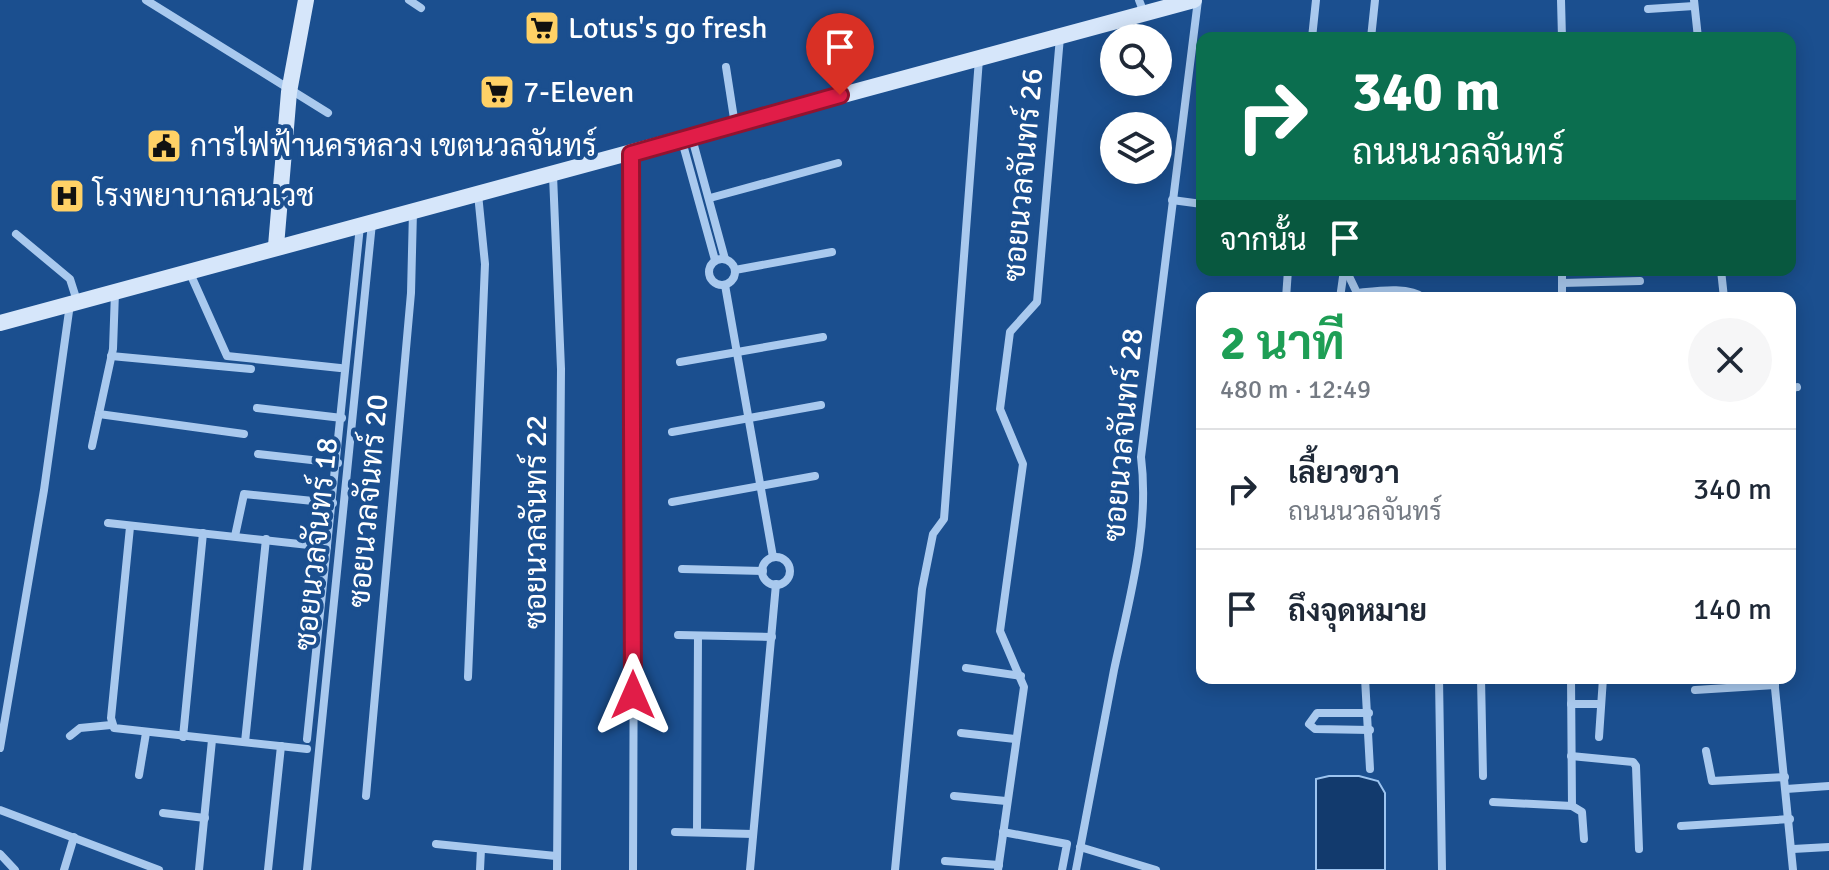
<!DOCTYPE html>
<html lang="th">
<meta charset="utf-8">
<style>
:root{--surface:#fff;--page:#f6f6f7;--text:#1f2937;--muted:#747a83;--line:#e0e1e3}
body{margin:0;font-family:Signika,Sarabun,sans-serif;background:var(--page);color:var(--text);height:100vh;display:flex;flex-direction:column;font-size:30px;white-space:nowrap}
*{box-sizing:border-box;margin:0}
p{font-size:26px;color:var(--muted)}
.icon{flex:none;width:44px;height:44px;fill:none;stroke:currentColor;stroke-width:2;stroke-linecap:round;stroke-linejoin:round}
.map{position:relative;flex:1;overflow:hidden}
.panel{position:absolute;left:1196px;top:292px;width:600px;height:392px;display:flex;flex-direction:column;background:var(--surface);border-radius:16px;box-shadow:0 4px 20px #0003}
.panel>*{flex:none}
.banner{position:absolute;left:1196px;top:32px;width:600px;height:244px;border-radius:16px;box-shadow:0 4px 20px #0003;background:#0b6e4f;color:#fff;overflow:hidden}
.fabs{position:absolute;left:1100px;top:24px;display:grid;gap:16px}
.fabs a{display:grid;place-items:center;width:72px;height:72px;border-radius:50%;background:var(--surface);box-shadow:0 4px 20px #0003;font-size:40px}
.pin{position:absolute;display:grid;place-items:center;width:68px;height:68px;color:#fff;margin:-82px -34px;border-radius:50% 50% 50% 0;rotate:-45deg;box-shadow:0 0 8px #0007}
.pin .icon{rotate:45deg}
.me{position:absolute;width:88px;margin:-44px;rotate:0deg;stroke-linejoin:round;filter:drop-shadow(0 0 6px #0008)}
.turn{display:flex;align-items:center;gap:28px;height:168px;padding:0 24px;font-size:36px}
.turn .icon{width:104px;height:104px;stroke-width:2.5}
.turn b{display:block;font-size:56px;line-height:68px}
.then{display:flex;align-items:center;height:76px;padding:0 24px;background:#0003;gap:16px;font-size:30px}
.round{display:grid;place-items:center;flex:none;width:84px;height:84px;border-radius:42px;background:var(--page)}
.headline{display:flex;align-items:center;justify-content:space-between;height:136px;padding:0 24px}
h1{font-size:48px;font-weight:700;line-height:60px;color:#1e9e55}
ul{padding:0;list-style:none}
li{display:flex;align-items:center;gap:24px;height:120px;padding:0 24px;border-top:2px solid var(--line)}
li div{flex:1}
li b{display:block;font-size:30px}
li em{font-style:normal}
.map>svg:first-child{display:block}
.water{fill:#123a6d;stroke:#9cc4f0;stroke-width:2}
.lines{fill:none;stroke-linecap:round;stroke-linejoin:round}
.street{stroke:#a9c9ee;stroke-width:8}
.secondary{stroke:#d6e6fa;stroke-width:16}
.route-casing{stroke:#92132f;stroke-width:20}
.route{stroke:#e11d48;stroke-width:14}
.labels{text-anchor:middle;stroke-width:8;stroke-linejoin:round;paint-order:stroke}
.poi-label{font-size:30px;fill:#fff;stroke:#1b4f8f;text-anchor:start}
.street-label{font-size:30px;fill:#fff;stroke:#1b4f8f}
</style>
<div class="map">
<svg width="1829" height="870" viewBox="0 0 1829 870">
<rect width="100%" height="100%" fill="#1b4f8f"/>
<!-- water -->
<path class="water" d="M1329,776H1359L1378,781L1385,793V870H1316V779Z"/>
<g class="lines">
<!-- street -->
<g class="street">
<path d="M146,0L328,113"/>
<path d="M409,0L421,8"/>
<path d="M1139,0L1144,13"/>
<path d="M1561,0L1562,38"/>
<path d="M1694,0L1698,38"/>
<path d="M1648,9L1694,6"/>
<path d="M1312,38L1316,0"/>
<path d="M1371,38L1375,0"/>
<path d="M726,67L735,125"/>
<path d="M692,138L725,259"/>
<path d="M682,141L715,260"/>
<path d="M631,154L635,321L633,870"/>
<path d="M553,175L561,369L557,870"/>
<path d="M710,198L838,163"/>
<path d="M1172,200L1202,204"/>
<path d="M16,234L70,279L77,301"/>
<circle cx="722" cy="272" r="13"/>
<path d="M735,270L832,252"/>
<path d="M1346,270L1357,293C1377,291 1409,286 1424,298"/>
<path d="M1562,270V298"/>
<path d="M1654,270H1659"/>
<path d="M1721,270L1724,298"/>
<path d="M189,271L227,356L340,368"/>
<path d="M1562,283L1640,281"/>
<path d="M725,285L773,557"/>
<path d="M1286,298L1288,270"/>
<path d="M1340,298L1344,270"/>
<path d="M111,356L251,369"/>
<path d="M680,362L823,337"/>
<path d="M1790,389L1797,387"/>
<path d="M257,408L342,418"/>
<path d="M99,414L244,434"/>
<path d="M672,432L821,405"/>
<path d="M92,446L113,349L115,292"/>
<path d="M258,454L338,463"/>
<path d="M672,502L815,476"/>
<path d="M108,523L327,547"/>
<path d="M130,527L111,718L114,728L307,749"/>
<path d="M235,536L244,494L333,503"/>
<circle cx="776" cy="571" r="14"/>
<path d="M682,569L763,571"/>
<path d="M678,635L772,637"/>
<path d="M966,668L1021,676"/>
<path d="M468,677L485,264L478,194"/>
<path d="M1365,678L1370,769"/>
<path d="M1439,678L1442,870"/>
<path d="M1481,678L1483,776"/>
<path d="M1571,678L1572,806L1582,812L1584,839"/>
<path d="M1774,678L1793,870"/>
<path d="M1695,690L1775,685"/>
<path d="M1571,704H1601"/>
<path d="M1369,713H1317L1309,724L1315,729L1370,730"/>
<path d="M961,733L1015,739"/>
<path d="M70,736L80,728L111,725"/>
<path d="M183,737L203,533"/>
<path d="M1599,737L1603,678"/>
<path d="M307,739L360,226"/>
<path d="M245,742L266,539"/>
<path d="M0,748L44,490L70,304"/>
<path d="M1706,751L1712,781L1785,777"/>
<path d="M1571,756L1633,762L1636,766L1639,849"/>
<path d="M139,775L146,733"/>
<path d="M1786,789L1829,786"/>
<path d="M366,796L411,293L413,211"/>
<path d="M954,796L1006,801"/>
<path d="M1493,802L1572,806"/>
<path d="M0,810L159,870"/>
<path d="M163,813L205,818"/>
<path d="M1681,826L1790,819"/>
<path d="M675,832L753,834"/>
<path d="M697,832L698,636"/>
<path d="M1003,832L1067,844L1062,870"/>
<path d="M436,844L556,856"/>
<path d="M1080,847L1156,870"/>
<path d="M1793,849L1829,847"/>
<path d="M0,854L15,870"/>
<path d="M945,861L999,865"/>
<path d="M64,870L74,837"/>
<path d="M199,870L212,740"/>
<path d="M268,870L281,746"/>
<path d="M307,870L372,223"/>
<path d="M480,870L481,849"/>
<path d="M750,870L776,584"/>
<path d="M895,870L922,589L933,534L944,519L979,59"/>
<path d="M998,870L1024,687L1000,631L1023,464L1000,409L1010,332L1037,302L1060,37"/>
<path d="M1076,870C1089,803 1101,736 1114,670C1129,600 1150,529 1141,457L1198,0"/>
</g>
<!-- secondary -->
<g class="secondary">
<path d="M276,246L289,92L306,0"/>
<path d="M0,323L1194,0"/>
</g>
</g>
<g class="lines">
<defs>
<path id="route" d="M633,695L631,154L840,95"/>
</defs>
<!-- route casing -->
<use href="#route" class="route-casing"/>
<!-- route -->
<use href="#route" class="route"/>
</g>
<!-- icons -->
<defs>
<symbol id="supermarket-square" viewBox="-11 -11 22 22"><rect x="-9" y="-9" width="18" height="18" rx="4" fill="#ffd166" stroke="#1b4f8f"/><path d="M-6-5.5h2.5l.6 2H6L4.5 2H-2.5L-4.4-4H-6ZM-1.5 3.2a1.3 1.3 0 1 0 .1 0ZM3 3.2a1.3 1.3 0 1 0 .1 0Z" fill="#111"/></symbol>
<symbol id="civic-square" viewBox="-11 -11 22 22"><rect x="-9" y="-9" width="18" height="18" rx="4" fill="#ffd166" stroke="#1b4f8f"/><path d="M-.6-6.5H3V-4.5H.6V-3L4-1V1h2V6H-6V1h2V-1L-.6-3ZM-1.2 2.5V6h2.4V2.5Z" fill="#111"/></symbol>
<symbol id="hospital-square" viewBox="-11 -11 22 22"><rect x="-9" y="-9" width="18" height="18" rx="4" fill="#ffd166" stroke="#1b4f8f"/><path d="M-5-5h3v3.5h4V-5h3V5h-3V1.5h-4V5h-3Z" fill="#111"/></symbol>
</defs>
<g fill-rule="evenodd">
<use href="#supermarket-square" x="522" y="8" width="40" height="40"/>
<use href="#supermarket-square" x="477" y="72" width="40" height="40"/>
<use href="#civic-square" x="144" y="126" width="40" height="40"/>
<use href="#hospital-square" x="47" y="176" width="40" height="40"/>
</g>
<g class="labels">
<!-- poi labels -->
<g class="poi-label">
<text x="568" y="38">Lotus's go fresh</text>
<text x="523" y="102">7-Eleven</text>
<text x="190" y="156">การไฟฟ้านครหลวง เขตนวลจันทร์</text>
<text x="93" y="206">โรงพยาบาลนวเวช</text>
</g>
<!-- street labels -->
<g class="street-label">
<text transform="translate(1023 175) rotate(-85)" y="10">ซอยนวลจันทร์ 26</text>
<text transform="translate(1123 435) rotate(-85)" y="10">ซอยนวลจันทร์ 28</text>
<text transform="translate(368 501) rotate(-85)" y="10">ซอยนวลจันทร์ 20</text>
<text transform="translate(536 522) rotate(-90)" y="10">ซอยนวลจันทร์ 22</text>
<text transform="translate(316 544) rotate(-84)" y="10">ซอยนวลจันทร์ 18</text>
</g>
</g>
</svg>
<div class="fabs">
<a><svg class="icon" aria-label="search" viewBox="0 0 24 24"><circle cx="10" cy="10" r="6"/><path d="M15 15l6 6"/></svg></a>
<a><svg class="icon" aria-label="layers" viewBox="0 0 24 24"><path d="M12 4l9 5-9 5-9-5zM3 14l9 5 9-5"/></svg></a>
</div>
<div class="pin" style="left:840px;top:95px;background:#d93025"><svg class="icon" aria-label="arrive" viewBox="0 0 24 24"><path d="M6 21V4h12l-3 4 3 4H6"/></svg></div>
<svg class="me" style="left:633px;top:695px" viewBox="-20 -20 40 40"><path d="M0-17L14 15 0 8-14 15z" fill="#e11d48" stroke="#fff" stroke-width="4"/></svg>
<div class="banner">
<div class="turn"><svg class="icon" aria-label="right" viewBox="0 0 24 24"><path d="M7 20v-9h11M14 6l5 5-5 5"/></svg><div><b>340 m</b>ถนนนวลจันทร์</div></div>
<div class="then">จากนั้น<svg class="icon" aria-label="arrive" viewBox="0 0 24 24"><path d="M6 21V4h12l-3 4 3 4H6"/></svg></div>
</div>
<section class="panel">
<div class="headline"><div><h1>2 นาที</h1><p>480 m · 12:49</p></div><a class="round"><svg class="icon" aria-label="close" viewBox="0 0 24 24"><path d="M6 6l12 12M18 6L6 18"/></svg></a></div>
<ul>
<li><svg class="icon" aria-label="right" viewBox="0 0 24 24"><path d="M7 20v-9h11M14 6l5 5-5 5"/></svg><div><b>เลี้ยวขวา</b><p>ถนนนวลจันทร์</p></div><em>340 m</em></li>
<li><svg class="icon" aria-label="arrive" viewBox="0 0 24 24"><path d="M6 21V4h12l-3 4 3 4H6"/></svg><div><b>ถึงจุดหมาย</b></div><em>140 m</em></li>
</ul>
</section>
</div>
